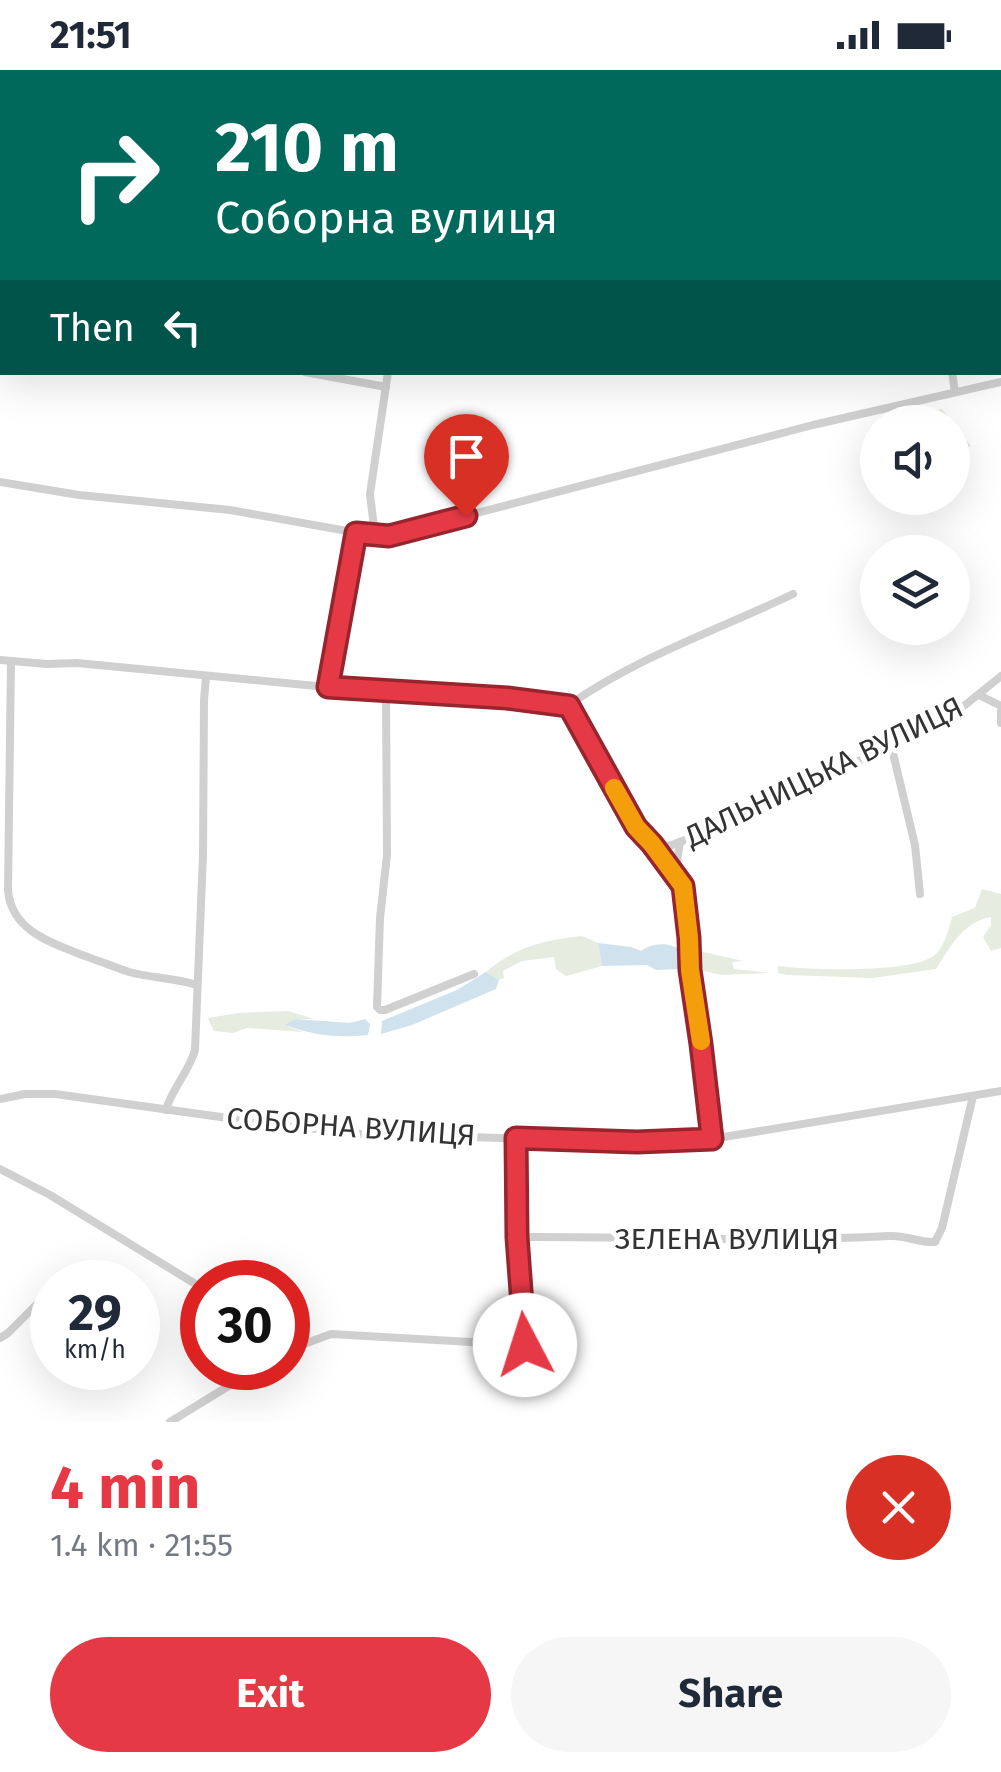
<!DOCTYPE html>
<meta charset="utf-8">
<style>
:root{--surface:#fff;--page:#f6f6f7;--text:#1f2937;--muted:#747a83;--accent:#e63946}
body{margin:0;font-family:"Fira Sans",sans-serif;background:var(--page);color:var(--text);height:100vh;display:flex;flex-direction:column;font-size:38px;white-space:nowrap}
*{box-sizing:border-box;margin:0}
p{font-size:32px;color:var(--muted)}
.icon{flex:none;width:55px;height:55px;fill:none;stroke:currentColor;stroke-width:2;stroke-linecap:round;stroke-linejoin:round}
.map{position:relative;height:1352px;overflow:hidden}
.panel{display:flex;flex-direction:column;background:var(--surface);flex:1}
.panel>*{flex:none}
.banner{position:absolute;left:0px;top:0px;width:1002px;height:305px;box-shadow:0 10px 40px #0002;background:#00695c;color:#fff;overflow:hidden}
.controls{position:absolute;left:860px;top:335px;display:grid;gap:20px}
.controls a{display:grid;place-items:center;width:110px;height:110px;border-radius:50%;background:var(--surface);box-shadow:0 10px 40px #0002;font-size:50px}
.speed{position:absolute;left:30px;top:1190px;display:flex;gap:20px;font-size:50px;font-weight:700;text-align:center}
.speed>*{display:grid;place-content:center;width:130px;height:130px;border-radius:50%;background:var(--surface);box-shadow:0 10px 40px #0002;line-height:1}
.speed small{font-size:25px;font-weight:400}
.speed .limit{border:15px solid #d22;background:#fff;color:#111}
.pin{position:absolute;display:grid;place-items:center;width:85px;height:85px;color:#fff;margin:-102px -42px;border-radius:50% 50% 50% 0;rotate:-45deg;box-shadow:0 0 10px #0007}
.pin .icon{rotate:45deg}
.me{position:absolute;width:110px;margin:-55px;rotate:355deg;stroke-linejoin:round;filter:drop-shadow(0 0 8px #0008)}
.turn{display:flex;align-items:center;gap:35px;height:210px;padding:0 50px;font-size:45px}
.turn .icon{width:130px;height:130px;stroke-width:2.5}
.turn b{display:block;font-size:70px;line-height:85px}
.then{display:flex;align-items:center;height:95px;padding:0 50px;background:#0003;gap:20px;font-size:38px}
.round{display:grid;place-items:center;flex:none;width:105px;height:105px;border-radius:52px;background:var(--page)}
.headline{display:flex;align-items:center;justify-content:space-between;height:170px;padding:0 50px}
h1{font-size:60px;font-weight:700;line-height:75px;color:var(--accent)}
.cta{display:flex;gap:20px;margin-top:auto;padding:20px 50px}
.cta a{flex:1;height:115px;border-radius:60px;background:var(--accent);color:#fff;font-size:40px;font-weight:700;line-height:115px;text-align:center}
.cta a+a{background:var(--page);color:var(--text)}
.status{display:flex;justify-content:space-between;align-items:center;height:70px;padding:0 50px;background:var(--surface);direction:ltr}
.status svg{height:28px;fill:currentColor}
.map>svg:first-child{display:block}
.green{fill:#e6ecdf}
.water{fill:#cfe2ee}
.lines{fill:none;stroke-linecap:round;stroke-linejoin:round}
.minor{stroke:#d0d0d0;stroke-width:8}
.route-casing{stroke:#96252e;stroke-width:25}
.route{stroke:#e63946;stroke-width:18}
.slow{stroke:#f59e0b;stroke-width:18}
.labels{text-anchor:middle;stroke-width:10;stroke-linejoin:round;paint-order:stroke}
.street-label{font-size:30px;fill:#333;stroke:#fff}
</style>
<div class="status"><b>21:51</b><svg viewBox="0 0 49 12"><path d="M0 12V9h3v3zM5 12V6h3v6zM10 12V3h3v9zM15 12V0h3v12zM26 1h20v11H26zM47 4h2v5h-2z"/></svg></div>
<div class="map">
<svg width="1001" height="1352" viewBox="0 0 1001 1352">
<rect width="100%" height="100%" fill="#fff"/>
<!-- green -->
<g class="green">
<path d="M942,339L971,376L953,383L952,352H891Z"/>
<path d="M982,819L1001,824V878L991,881L983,867L991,855V847C964,851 950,877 936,899L873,908L788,905L778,903V896C807,900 917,904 936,884C945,875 949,859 952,847L975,838Z"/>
<path d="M582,866L598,873L602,896L566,906L556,899L554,887L522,891L503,901L504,908L499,910L486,902C516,877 543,870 582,866Z"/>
<path d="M692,875L699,881L743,891L732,892L734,899L771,903L721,905L696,899L692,892Z"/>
<path d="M288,941L314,949H295L287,956L303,962L247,958L233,963L214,961L208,948L238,943Z"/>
</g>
<!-- water -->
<g class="water">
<path d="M598,873L631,877L641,881C654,872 670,872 684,882L682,899L656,900L647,895L602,896Z"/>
<path d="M486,902L499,910L496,919L412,955L381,964L382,951L457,920Z"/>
<path d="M295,949L350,953L365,949L370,954L368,965C335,968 317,966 285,955Z"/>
</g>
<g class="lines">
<!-- minor -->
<g class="minor">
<path d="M352,0L363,2"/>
<path d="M0,21H2"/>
<path d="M0,104H2"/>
<path d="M0,261H2"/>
<path d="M305,302L386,317"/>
<path d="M952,302L955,322"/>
<path d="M0,412L79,425L230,440L375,466H389L813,355L1001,312"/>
<path d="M375,466L370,424L388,302"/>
<path d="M0,590L47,594L77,593L358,620L507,628L569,635L636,757C646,770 654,778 672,775L744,747L954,644L1001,606"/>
<path d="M11,591L8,820C11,861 52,873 85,886C99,891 114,897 129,902C151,908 175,908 197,915"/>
<path d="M328,617L356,463"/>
<path d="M386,622L387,785L380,848L377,937L380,940H385L474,904"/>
<path d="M979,625L1001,636"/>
<path d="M569,635C637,587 718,560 793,524"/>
<path d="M1001,641V653"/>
<path d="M891,675L915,775L920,824"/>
<path d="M653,775L681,812L684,821L689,900L701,974L712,1069"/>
<path d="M672,801L677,792L680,772"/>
<path d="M0,1029L25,1024H55L264,1053L361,1064L637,1072L712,1069L1001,1021"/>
<path d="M166,1040C172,1018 189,1002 195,980L203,785L204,630L206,607"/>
<path d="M0,1099L50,1125L202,1218"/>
<path d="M517,1167C641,1166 765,1173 890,1166C906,1165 919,1173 935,1172L942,1158L973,1026"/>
<path d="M288,1265L303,1273"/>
<path d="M0,1268L8,1263L39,1232"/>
<path d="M288,1280L331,1264L525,1275L518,1196L516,1068"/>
<path d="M170,1352L258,1298"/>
</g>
</g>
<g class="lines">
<defs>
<path id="route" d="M466,446L389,466L356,463L328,617L507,628L569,636L636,757L652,774L683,816L689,868L690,900L701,974L712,1069L637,1072L516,1068L517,1167L525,1275"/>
</defs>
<!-- route casing -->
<use href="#route" class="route-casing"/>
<!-- route -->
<use href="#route" class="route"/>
<!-- slow -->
<path class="slow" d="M614,718L636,757L652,774L683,816L689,868L690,900L701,971"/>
</g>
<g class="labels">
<!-- street labels -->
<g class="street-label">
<text transform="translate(824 702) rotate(-26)" y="10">ДАЛЬНИЦЬКА ВУЛИЦЯ</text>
<text transform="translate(351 1057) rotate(4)" y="10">СОБОРНА ВУЛИЦЯ</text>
<text x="727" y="1179">ЗЕЛЕНА ВУЛИЦЯ</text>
</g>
</g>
</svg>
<div class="controls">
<a><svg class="icon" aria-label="sound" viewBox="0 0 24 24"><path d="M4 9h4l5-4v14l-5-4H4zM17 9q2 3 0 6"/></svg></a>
<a><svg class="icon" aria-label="layers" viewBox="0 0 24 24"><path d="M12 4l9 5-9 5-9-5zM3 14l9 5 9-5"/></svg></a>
</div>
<div class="speed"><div>29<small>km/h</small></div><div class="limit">30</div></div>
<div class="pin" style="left:466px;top:446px;background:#d93025"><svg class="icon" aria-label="arrive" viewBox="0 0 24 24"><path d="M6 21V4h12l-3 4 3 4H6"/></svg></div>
<svg class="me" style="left:525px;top:1275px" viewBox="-20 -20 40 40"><circle r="19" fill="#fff"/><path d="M0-13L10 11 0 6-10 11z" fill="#e63946"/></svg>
<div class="banner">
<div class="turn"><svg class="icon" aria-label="right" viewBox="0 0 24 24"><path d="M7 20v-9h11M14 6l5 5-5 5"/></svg><div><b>210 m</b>Соборна вулиця</div></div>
<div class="then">Then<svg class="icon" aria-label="left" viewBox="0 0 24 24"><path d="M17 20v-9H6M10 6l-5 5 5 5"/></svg></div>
</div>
</div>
<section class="panel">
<div class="headline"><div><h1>4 min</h1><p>1.4 km · 21:55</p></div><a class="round" style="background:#d93025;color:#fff"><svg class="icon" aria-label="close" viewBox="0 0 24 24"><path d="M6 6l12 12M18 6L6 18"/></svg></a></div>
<div class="cta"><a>Exit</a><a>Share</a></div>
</section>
